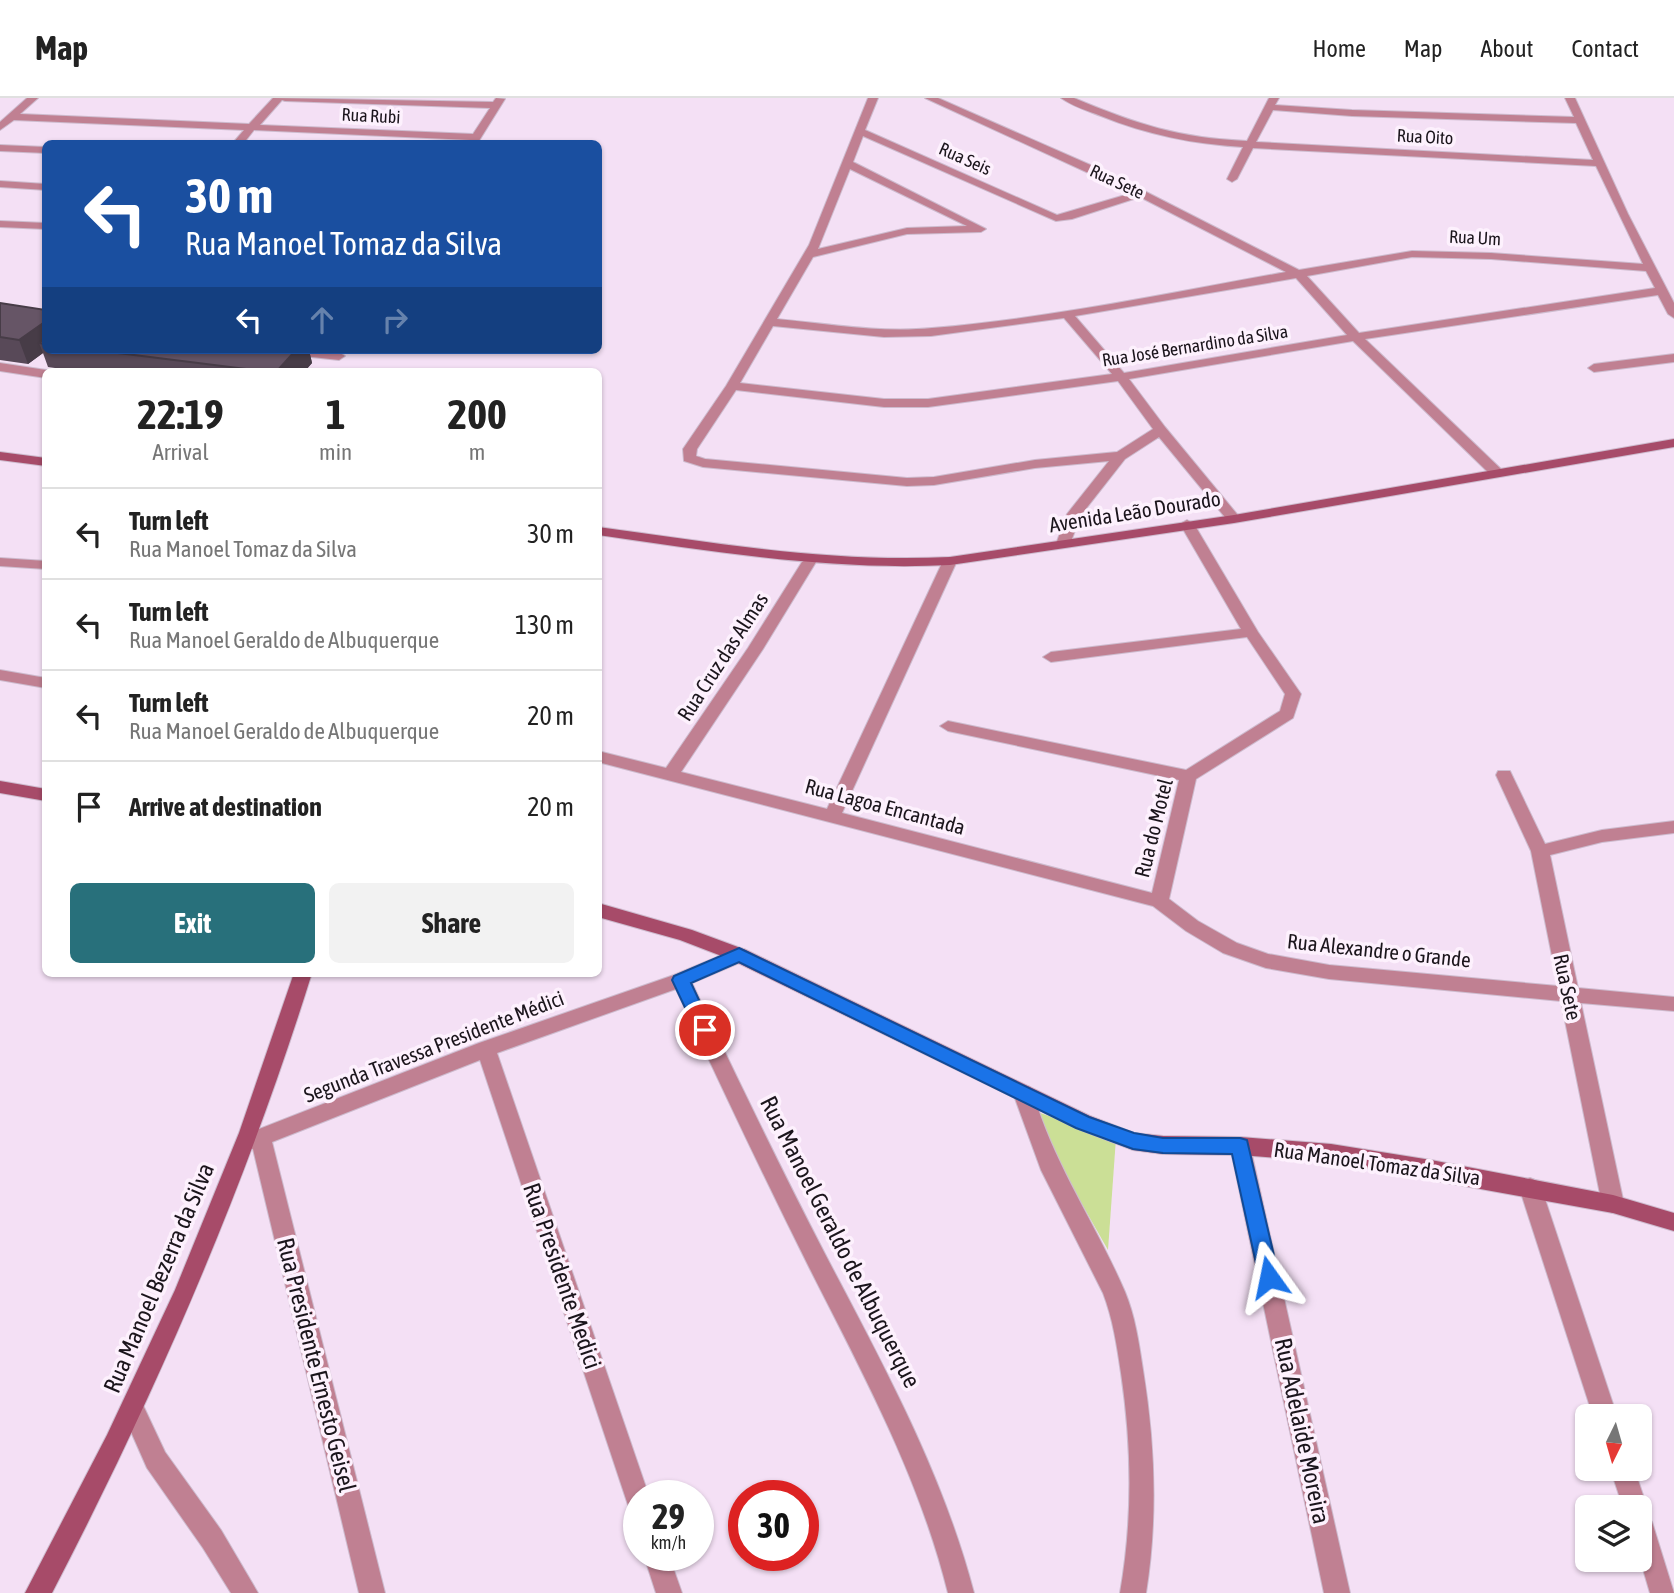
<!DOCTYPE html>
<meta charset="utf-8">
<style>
:root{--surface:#fff;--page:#f2f2f2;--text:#222;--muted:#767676;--line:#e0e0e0;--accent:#28707b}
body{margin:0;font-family:"Asap Condensed",sans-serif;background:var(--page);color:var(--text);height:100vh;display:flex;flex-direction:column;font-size:26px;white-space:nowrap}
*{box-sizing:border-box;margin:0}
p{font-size:23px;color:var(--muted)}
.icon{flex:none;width:38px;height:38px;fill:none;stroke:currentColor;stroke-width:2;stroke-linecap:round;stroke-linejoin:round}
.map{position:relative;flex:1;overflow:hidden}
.drawer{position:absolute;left:42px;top:270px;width:560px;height:609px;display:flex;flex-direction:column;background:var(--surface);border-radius:10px;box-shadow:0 2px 5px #0004}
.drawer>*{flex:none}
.top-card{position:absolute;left:42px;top:42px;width:560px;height:214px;border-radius:10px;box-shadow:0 2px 5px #0004;background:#1a4fa0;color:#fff;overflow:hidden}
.needle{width:46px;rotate:185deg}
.fabs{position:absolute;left:1575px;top:1306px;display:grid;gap:14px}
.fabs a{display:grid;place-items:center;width:77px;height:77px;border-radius:10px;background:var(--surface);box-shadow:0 2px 5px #0004;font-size:35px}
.speed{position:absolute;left:623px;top:1382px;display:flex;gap:14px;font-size:35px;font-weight:700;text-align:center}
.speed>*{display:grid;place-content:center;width:91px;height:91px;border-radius:50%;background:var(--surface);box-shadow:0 2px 5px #0004;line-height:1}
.speed small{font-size:18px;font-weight:400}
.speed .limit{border:10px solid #d22;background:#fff;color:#111}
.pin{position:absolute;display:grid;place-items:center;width:60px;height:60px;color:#fff;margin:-30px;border:4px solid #fff;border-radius:50%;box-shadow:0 2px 7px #0007}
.me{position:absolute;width:77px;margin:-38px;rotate:348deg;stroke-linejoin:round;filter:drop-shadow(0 0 5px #0008)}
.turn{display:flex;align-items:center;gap:24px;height:147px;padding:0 28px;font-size:32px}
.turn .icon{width:91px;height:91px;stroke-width:2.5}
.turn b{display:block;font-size:49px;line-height:60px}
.lanes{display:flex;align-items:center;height:66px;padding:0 28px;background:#0003;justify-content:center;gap:35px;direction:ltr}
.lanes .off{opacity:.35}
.eta{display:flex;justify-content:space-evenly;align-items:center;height:119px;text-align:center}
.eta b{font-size:42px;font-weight:700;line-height:49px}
.button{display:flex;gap:14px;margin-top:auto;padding:14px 28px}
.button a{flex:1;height:80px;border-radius:10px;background:var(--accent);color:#fff;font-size:28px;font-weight:700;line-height:80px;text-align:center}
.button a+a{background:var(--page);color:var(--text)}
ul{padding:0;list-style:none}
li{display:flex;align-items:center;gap:21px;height:91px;padding:0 28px;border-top:2px solid var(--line)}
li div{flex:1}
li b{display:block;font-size:26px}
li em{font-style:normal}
header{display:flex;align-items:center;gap:42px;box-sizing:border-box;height:98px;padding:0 35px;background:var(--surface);border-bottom:2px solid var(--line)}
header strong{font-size:33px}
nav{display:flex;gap:38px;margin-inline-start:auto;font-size:24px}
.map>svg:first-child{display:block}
.green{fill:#cbdf96}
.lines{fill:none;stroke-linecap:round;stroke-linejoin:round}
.street-casing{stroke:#cdbbce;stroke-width:2}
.secondary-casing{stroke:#cdbbce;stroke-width:2}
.street{fill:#c08092;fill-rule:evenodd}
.secondary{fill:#a74b69;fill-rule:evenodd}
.wall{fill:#584958}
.shaded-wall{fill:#473c47}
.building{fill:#656;stroke:#473c47;stroke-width:2}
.route{fill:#1a73e8;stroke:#114b97;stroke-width:2}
.labels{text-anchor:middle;stroke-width:7;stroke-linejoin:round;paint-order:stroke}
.far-street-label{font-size:18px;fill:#1b151c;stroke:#fdf1fd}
.street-label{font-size:21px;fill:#1b151c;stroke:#fdf1fd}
.near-street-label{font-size:24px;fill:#1b151c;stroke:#fdf1fd}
</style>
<header>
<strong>Map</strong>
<nav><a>Home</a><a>Map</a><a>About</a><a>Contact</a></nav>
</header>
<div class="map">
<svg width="1674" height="1495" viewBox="0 0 1674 1495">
<rect width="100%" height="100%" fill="#f4e0f5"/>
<!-- green -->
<path class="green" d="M1028,1011L1116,1040L1108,1152Z"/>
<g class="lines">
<defs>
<g id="street">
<path d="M27,0H38L20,16L249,26L273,0L493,4L496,0L505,1L477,46H467L470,42L254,32L243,46H232L244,32L14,22L0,32V24ZM282,2L285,3L490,10L473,36L260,27Z"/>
<path d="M868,0H878L865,32L1057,117L1132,95L925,0H938L1111,76L1299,172L1412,153L1491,155L1643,166L1596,68L1253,50L1237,81L1232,84L1227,81L1243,49C1193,46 1148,37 1101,18C1088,13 1072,8 1061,0H1074C1136,26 1179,40 1247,43L1269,0H1279L1275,7L1352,12L1574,19L1565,0H1575L1628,116L1674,205V220L1668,216L1658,197L1365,241L1502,372L1504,375L1497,379L1492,378L1353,243L1129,281L1165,329L1241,421L1239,424H1229L1159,339L1125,361L1081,417L1070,446L1063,450L1056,446L1067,416L1109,363L1035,370L934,387L907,388L703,369L684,363L683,351L726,288L809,147ZM1273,12L1352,18L1576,25L1593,62L1256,44ZM863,38L1056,123L1072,121L1140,99L1286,174C1169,195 1051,220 932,230C881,235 828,226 777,221L813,159L907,136L981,134L986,131L853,64ZM850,71L967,128L907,130L818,151ZM1412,159L1491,161L1646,173L1655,190L1359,235L1307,178ZM1296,180L1347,237L1124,275L1075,218ZM1064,220L1112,276L928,301H884L740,285L773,228L884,239L931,238ZM1118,283L1153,331L1117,354L1035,362L934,379L907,380L705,361L696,358L697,351L736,292L884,309H928Z"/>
<path d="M0,47L46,49V55L0,53Z"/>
<path d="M0,83L46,86V92L0,89Z"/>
<path d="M0,123L46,125V131L0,129Z"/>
<path d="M279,252C298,252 330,247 345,258L339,262L285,256Z"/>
<path d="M1674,256V264L1594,274L1588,270L1594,266Z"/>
<path d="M0,265L46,272L49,273H46V280L0,273Z"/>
<path d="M1187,422L1194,426L1258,534L1301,596L1293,620L1196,681L1169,801L1198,823L1237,845L1268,856L1329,867L1558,888L1531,753L1496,677L1498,673H1510L1545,746L1602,732L1674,723V735L1602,744L1550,757L1578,890L1674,899V913L1581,905L1624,1106L1621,1112L1613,1115L1605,1112L1602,1106L1561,903L1329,881L1266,870L1223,855L1186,833L1153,808L598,664V653L666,670L748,550L802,464L809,460L816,464L763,551L681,674L827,711L943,463L950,459L957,463L842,715L1152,795L1179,682L948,633L940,628L948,623L1186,672L1280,613L1285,596L1247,539L1051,564L1043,559L1051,554L1241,531L1180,426Z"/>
<path d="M0,460L46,463V471L0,468Z"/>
<path d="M0,572L46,580V590L0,582Z"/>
<path d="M739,850L746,852L748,857L746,862L692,885C735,976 779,1067 825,1156C883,1267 942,1373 974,1495H948C919,1378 863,1276 809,1169C763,1077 719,984 676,891L497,955L649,1398H639V1416L630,1413L627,1404L480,962L272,1044L385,1495H359L253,1051L244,1049L241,1043L244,1037L479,945L674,877Z"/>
<path d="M1023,987L1030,989L1033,995C1054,1067 1096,1126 1125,1194C1135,1218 1139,1245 1143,1272C1155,1346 1158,1420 1146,1495H1120C1133,1421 1132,1349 1121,1275C1117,1248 1113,1221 1103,1195L1041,1072L1013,995L1016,989Z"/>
<path d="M1240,1039L1247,1042L1250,1048L1350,1495H1324L1230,1048L1233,1042Z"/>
<path d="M1530,1080L1537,1083L1541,1089L1617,1318H1593L1519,1089L1523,1083Z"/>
<path d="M133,1300L141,1303L165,1354L221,1432L258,1495H231L203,1450L147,1370L121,1311L125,1303Z"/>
<path d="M1610,1370H1634L1647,1409L1645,1414L1652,1424L1674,1495H1650L1640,1461V1409H1623Z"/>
<path d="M644,1458H669L682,1495H656Z"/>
</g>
<g id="secondary">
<path d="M1674,341V349L1234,425L950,467C831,473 716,454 598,437V429C716,445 831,465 950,459L1234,417Z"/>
<path d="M0,354L46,360V368L0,362Z"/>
<path d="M0,683L46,691V703L0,695Z"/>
<path d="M598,805L692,832L746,852L1090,1018L1134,1035L1163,1038L1240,1039L1331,1046L1431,1062L1613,1097L1674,1115V1133L1613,1115L1331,1064L1240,1057L1163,1056L1133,1052L1076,1030L732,862L680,842L598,819Z"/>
<path d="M294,875H312C245,1090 156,1295 52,1495H25L107,1337L175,1192L239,1035Z"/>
</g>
</defs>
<!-- street casing -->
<use href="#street" class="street-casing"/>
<!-- secondary casing -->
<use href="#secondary" class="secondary-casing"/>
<!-- street -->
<use href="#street" class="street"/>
<!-- secondary -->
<use href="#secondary" class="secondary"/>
</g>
<!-- wall -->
<path class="wall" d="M0,205L46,212V252H309L312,265L305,273H76L48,269L43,255L28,266L0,262Z"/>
<!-- shaded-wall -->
<g class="shaded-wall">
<path d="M46,223V246L39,245L43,255L28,266L19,242Z"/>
<path d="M296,252H309L312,265L305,273H277Z"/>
</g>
<!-- building -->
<g class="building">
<path d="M0,205L46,212V223L19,242L0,239Z"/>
<path d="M46,239V246L39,245Z"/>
<path d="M94,252H296L277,273H262Z"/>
</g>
<!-- route -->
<path class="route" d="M739,850L1089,1019L1134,1035L1163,1040H1240L1247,1042L1279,1179L1276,1186L1269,1188L1261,1186L1259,1179L1232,1056L1163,1055L1133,1051L1076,1030L739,864L691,885L713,932L711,937H698L672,882L674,878Z"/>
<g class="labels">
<!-- far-street labels -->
<g class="far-street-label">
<text transform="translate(371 18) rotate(3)" y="6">Rua Rubi</text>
<text transform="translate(1425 39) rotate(3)" y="6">Rua Oito</text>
<text transform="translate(965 61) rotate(24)" y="6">Rua Seis</text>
<text transform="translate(1117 84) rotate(25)" y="6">Rua Sete</text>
<text transform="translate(1475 140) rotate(3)" y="6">Rua Um</text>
<text transform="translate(1195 248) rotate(-9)" y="6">Rua José Bernardino da Silva</text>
</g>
<!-- street labels -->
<g class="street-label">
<text transform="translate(1135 414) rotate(-9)" y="7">Avenida Leão Dourado</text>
<text transform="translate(723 559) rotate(-57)" y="7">Rua Cruz das Almas</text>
<text transform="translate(885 709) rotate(15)" y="7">Rua Lagoa Encantada</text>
<text transform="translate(1154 730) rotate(-76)" y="7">Rua do Motel</text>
<text transform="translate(1379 853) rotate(6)" y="7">Rua Alexandre o Grande</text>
<text transform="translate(1567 889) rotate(78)" y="7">Rua Sete</text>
<text transform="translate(434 949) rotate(-21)" y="7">Segunda Travessa Presidente Médici</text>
<text transform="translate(1377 1066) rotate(8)" y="7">Rua Manoel Tomaz da Silva</text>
</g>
<!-- near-street labels -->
<g class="near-street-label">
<text transform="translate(840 1144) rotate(63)" y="8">Rua Manoel Geraldo de Albuquerque</text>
<text transform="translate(562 1178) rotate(71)" y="8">Rua Presidente Medici</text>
<text transform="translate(159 1180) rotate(-67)" y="8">Rua Manoel Bezerra da Silva</text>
<text transform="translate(316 1267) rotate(76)" y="8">Rua Presidente Ernesto Geisel</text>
<text transform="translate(1302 1333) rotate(78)" y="8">Rua Adelaide Moreira</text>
</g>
</g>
</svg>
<div class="fabs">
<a><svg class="needle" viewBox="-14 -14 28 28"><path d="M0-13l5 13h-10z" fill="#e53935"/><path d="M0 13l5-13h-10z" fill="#767676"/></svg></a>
<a><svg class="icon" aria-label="layers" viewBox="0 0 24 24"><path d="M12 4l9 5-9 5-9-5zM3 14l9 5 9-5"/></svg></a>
</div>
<div class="speed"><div>29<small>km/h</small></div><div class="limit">30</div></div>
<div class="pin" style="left:705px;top:932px;background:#d93025"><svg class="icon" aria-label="arrive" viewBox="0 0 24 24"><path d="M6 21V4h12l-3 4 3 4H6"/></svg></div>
<svg class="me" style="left:1269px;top:1179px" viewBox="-20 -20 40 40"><path d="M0-17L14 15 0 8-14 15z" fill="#1a73e8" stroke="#fff" stroke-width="4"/></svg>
<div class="top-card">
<div class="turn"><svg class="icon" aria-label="left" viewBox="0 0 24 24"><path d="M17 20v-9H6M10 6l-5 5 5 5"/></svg><div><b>30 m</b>Rua Manoel Tomaz da Silva</div></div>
<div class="lanes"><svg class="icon" aria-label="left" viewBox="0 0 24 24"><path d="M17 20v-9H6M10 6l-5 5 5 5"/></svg><svg class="icon off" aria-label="ahead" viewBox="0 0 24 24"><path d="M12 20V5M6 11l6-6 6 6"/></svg><svg class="icon off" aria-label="right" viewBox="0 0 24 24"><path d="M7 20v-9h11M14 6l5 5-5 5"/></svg></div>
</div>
<section class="drawer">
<div class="eta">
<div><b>22:19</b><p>Arrival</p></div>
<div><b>1</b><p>min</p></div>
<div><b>200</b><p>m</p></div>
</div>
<ul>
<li><svg class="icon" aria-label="left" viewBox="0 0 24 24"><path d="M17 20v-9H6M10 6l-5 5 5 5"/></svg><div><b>Turn left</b><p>Rua Manoel Tomaz da Silva</p></div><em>30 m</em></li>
<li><svg class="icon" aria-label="left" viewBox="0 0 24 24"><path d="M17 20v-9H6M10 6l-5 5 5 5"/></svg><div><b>Turn left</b><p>Rua Manoel Geraldo de Albuquerque</p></div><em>130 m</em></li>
<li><svg class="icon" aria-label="left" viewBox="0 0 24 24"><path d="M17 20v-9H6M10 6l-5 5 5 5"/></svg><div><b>Turn left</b><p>Rua Manoel Geraldo de Albuquerque</p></div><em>20 m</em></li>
<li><svg class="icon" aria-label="arrive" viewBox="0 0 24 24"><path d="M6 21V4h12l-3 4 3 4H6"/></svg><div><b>Arrive at destination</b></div><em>20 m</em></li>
</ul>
<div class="button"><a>Exit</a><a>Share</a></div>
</section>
</div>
